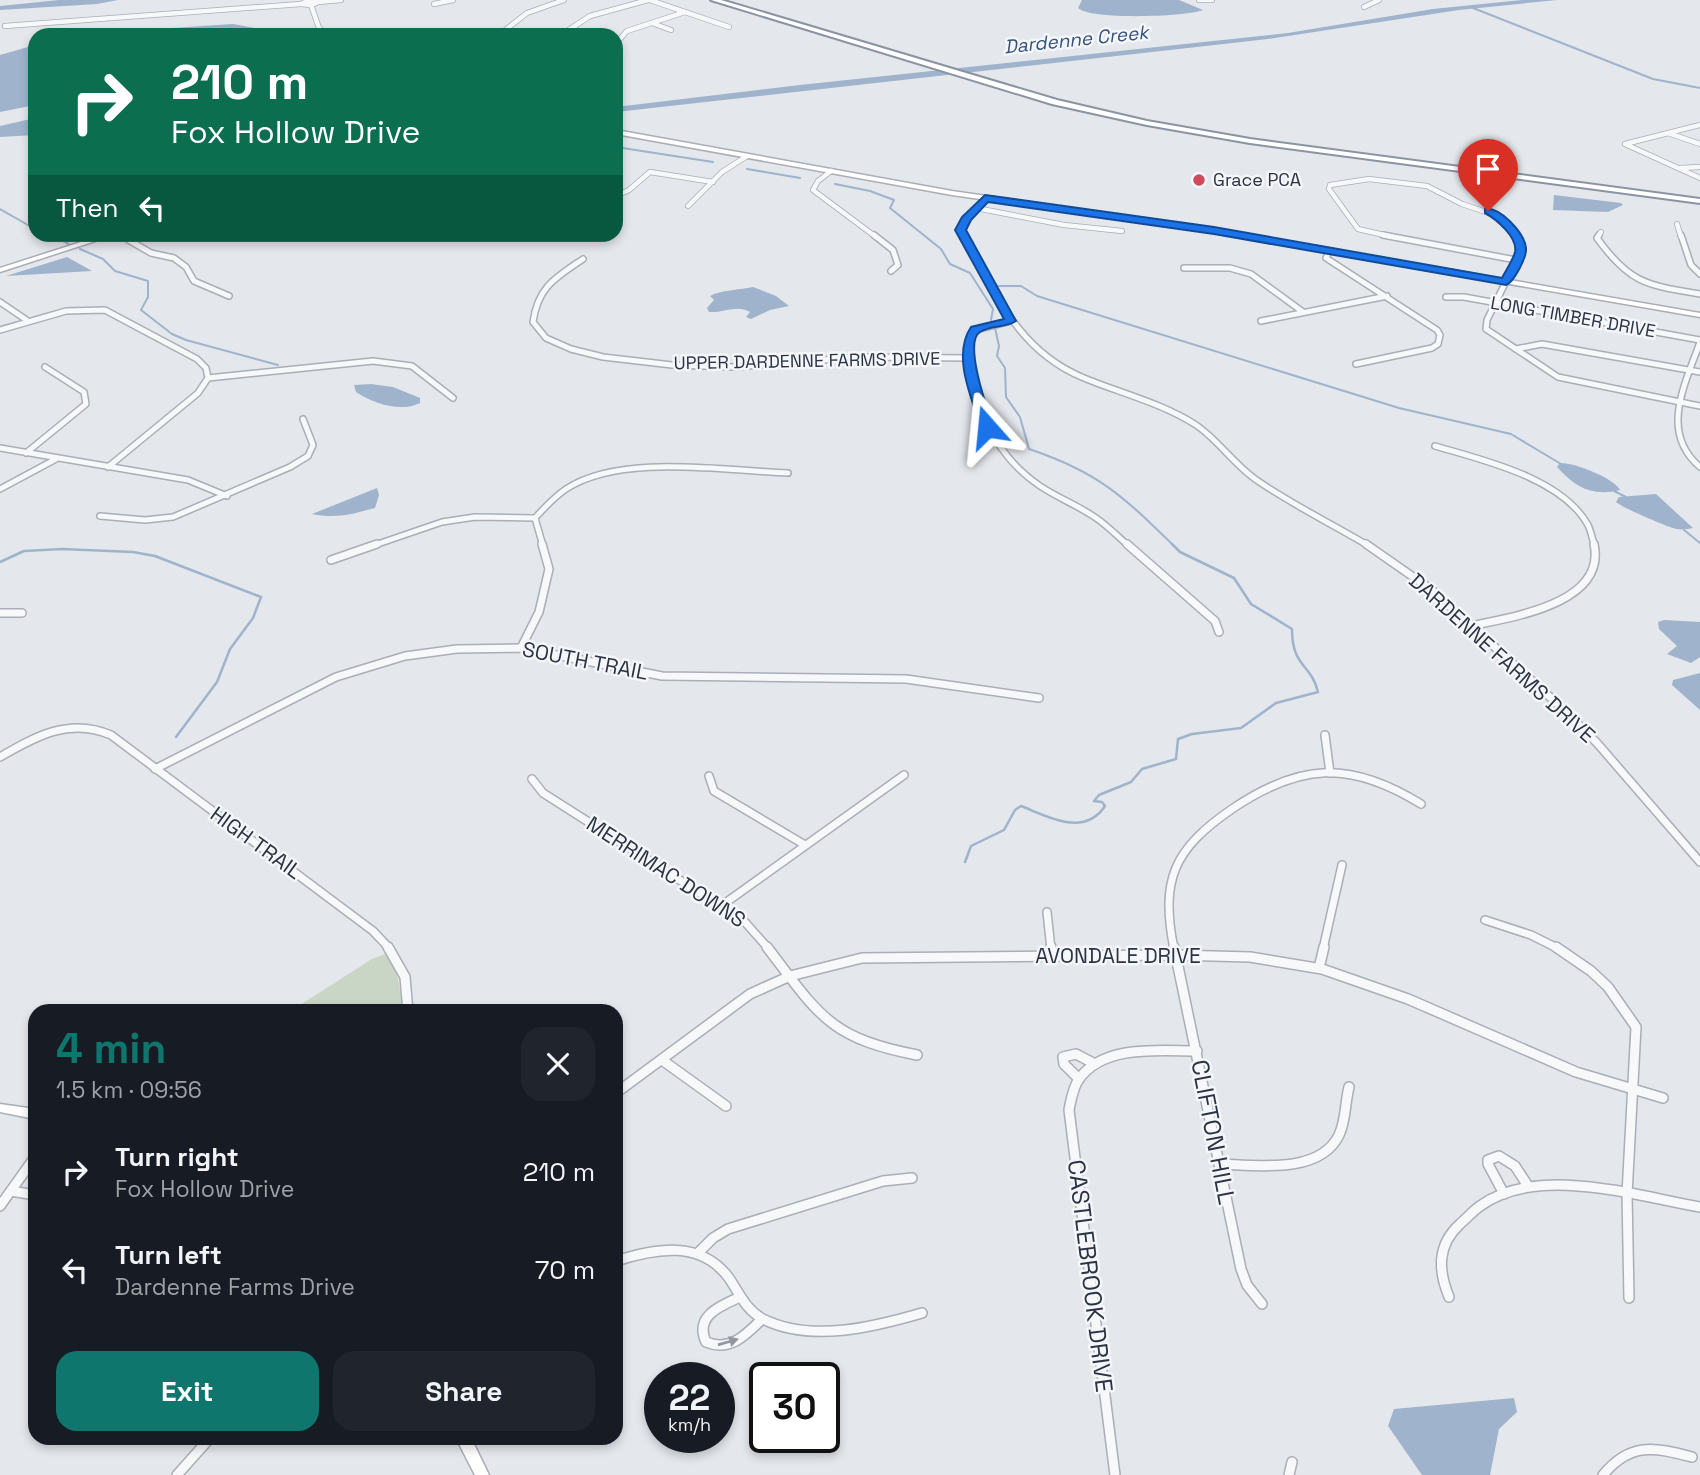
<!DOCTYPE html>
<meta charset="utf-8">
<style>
:root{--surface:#171b24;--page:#20242c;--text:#f1f3f6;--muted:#9ea1a6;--accent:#0f766e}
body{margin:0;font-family:"Space Grotesk",sans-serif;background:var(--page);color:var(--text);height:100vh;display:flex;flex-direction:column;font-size:26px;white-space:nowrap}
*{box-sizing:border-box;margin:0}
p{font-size:23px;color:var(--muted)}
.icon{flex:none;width:38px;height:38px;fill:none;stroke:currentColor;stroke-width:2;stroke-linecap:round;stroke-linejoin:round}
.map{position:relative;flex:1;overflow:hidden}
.sheet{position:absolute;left:28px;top:1004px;width:595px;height:441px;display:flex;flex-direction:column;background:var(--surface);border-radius:21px;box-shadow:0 4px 10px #0003}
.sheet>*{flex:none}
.hud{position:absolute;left:28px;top:28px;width:595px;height:214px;border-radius:21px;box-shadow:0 4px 10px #0003;background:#0b6e4f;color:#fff;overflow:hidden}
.speed{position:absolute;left:644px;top:1362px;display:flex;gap:14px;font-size:35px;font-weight:700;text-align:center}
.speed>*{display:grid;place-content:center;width:91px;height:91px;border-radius:50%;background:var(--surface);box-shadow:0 4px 10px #0003;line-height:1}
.speed small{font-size:18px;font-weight:400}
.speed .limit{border:4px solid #111;border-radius:10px;background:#fff;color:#111}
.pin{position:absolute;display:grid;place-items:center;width:60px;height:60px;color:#fff;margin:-72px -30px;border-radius:50% 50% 50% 0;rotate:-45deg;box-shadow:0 0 7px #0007}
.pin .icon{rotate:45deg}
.me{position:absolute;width:77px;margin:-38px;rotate:342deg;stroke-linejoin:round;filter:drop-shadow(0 0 5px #0008)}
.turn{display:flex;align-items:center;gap:24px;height:147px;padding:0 28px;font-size:32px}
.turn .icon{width:91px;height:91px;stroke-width:2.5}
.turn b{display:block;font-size:49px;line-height:60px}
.then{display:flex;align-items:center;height:66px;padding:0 28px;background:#0003;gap:14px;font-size:26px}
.round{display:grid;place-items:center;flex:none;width:74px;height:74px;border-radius:21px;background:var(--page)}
.headline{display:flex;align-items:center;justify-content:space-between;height:119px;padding:0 28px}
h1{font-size:42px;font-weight:800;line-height:52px;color:var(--accent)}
.action{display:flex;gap:14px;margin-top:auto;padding:14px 28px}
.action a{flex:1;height:80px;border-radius:21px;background:var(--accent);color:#fff;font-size:28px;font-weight:800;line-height:80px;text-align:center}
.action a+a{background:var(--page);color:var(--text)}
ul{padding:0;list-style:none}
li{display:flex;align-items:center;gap:21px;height:98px;padding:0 28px}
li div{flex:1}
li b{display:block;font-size:26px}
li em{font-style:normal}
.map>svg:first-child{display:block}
.green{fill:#c9d6c5}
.water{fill:#9fb4cc}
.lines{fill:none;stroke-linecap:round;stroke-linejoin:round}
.stream-far1{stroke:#9fb4cc;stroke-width:2}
.stream{stroke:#9fb4cc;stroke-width:2.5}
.minor-far3-casing{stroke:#a9aeb7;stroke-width:6}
.minor-far2-casing{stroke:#a9aeb7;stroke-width:8}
.minor-far1-casing{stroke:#a9aeb7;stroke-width:10}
.minor-casing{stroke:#a9aeb7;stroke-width:12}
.secondary-casing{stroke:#a9aeb7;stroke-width:3}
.motorway-casing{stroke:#8b94a3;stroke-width:4}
.minor-far3{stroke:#f7f8fa;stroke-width:4.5}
.minor-far2{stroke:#f7f8fa;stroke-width:5}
.minor-far1{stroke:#f7f8fa;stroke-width:7}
.minor{stroke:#f7f8fa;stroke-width:9}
.secondary{fill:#fff;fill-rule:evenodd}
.motorway{fill:#fff;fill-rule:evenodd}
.oneway{fill:#9196a0}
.route{fill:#1a73e8;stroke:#114b97;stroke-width:2}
.poi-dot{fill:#d1495b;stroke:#f4f6f9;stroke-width:2.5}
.labels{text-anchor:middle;stroke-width:5;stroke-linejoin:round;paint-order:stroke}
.far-poi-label{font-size:18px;fill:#2b3445;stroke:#f4f6f9;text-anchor:start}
.far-street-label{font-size:18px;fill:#2b3445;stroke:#f4f6f9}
.far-water-label{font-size:19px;font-style:italic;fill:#34527a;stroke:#f4f6f9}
.street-label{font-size:21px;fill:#2b3445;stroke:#f4f6f9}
.near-street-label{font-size:24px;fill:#2b3445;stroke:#f4f6f9}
</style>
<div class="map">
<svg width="1700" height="1475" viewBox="0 0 1700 1475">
<rect width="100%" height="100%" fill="#e4e7ec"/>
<!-- green -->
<path class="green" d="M388,953L394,959L404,1011L289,1012L372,959Z"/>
<!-- water -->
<g class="water">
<path d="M59,0H118L97,4L0,10V6Z"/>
<path d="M1082,0H1179L1203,10C1185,17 1090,20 1078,8Z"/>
<path d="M1522,0H1557L1459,10L1268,39L616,112V107L800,85L1288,33L1433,9Z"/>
<path d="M233,24L277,32L279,35H68Z"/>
<path d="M35,45V105L0,112V55Z"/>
<path d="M35,118V135L0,137V126Z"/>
<path d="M1554,195L1621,203L1623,205L1608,212L1553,210Z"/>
<path d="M67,257L92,271L6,276Z"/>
<path d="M753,287L776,296L789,306L770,310L751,319L746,317L750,312C737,304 724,313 709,312L707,308L714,300L710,296C720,290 740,290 753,287Z"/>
<path d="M371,384L393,387L420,398V403C400,413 373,403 356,392L354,385Z"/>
<path d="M1560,463C1573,462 1614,478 1620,490C1592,497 1575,487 1557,467Z"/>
<path d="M377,488L379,495L375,508C352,514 336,519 312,514Z"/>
<path d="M1656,494L1693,528C1688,529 1682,530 1677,529C1669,528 1619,506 1616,502L1619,497Z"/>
<path d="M1664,620L1700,622V657L1691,663L1667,654L1677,646L1659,629L1658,622Z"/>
<path d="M1700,673V710L1672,685L1673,680Z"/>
<path d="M1514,1398L1517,1412L1499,1429L1490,1475H1422L1388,1426L1394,1409Z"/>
</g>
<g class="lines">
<!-- stream-far1 -->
<g class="stream-far1">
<path d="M1473,8L1653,79L1700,88"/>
<path d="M616,147L713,162"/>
<path d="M747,169L800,178"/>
<path d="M835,184L870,191L894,200L890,208L941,249L950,264L970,273L993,309L991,320"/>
<path d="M0,209L35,229"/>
<path d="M49,234L69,244"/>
<path d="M80,249L103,259L115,271L148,281V297L141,310L172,334L186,340L278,365"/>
<path d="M998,286H1021L1037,296L1399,408L1511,434L1561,464"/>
<path d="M995,328L999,346L997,356L1005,368L1006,397L1020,417L1029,449C1098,472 1123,496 1174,546"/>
<path d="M1614,491L1626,497"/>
<path d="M1684,530L1700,543"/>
</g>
<!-- stream -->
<g class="stream">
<path d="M0,562L24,551L62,549L133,552L155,556L261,597L253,618L230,649L217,682L176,737"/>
<path d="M965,862L971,846L1004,830L1015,810L1021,806C1047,816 1084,838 1105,806L1102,802L1094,801L1099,795L1131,782L1142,769L1176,759L1178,739L1192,734L1241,728L1276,703L1318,692C1311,663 1292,668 1292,629L1251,604L1234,578L1180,552L1172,544"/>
</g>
<defs>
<g id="minor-far3">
<path d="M309,0L318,2L312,5L301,4Z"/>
<path d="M650,0L729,27"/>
<path d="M1199,0H1212"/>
<path d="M318,2L341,0"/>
<path d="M434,4L453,0"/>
<path d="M311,5L319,28L328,35"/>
<path d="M1364,7L1379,0"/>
<path d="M652,23L671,30"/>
<path d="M5,26L301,4"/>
<path d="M499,35L527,13L564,0"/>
<path d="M561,35L590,16L648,0"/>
<path d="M616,64L619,40L627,31L685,12"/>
<path d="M1700,125L1625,144L1700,178"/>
<path d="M1668,133L1700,144"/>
<path d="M1680,168L1700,167"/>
<path d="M831,171L818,181L813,190L876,237"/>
<path d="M616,196L629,190L650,172L713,182"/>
<path d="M688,206L722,172L747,156"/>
<path d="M976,208L1064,225L1122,231"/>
<path d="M1677,224L1681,237"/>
<path d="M118,234L124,237"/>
<path d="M965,237L961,230L965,220L985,198"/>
<path d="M1393,237L1358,229L1329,189L1330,185L1369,179L1427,186L1462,204L1495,215L1515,237"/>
<path d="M1598,237L1601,232"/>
</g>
<g id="minor-far2">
<path d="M120,235L151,253L174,258L186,267L194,281L229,296"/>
<path d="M874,235L893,250L898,265L891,271"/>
<path d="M964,235C996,294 1018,351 1084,378C1120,393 1162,403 1196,425C1217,439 1233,463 1255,479C1291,504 1332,524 1369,546"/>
<path d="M1383,235L1516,260"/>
<path d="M1514,235L1521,251L1487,320L1486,329L1558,377L1700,406"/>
<path d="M1599,235L1597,238C1630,284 1647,285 1700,294"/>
<path d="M1681,235L1691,265L1700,274"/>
<path d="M1329,251L1326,258L1437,330L1440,335L1438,344L1432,348L1356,364"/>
<path d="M583,259C555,278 538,287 533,322L546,338L571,349L603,357L672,365L734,367L861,357L969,358"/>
<path d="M1184,268H1230L1251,274L1303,312"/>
<path d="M1446,297H1464L1700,340"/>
<path d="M0,302L28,321"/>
<path d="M1011,321L975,330L969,338C969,396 991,453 1040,486C1058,498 1079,506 1096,518C1108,526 1118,537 1129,546"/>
<path d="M1261,321L1387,296"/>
<path d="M0,330L66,311L105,310L197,359L206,368L208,378L198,393L108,467"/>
<path d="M1700,342C1685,385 1659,432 1700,467"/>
<path d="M1516,349L1542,344L1700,372"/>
<path d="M208,378L373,361L412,366L453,398"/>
<path d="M1435,446C1483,460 1562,478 1588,525C1591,531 1592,539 1595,546"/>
<path d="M0,448L188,480L227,496"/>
<path d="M26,453L86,404L84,392L45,367"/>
<path d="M0,489L56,459"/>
<path d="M100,516L145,520L173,517L290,467L308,456L313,445L303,419"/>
<path d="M372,546L442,522L475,517L535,518"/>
<path d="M543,546L535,518C545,507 554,497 566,489C621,453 725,471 788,473"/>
</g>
<g id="minor-far1">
<path d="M1127,544L1215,621L1219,632"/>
<path d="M1366,544L1432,590L1563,709L1597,743L1700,862"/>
<path d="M331,560L377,544"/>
<path d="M0,613H22"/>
<path d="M1471,626C1511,617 1607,604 1594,544"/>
<path d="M521,648L539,612L549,569L542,544"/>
<path d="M1325,735L1330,773"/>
<path d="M0,757C36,736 70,717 111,735L373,931L390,949"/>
<path d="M155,769L336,677L405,656L457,649L521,648L662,676L906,679L1039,698"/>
<path d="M709,776L714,791L805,845"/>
<path d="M532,779L543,793L744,921L769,949"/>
<path d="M721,906L904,775"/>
<path d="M1047,912L1051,949"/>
<path d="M1485,920L1531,935L1559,949"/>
<path d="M1174,949C1160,879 1174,849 1232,809C1300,763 1350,760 1421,804"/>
<path d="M1323,949L1342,865"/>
</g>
<g id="minor">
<path d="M388,947L405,977L408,1012"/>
<path d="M767,947C819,1015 829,1038 917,1055"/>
<path d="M1051,947L1052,955"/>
<path d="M1174,947L1241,1269L1247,1285L1262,1304"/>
<path d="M1556,947L1591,971L1608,987L1636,1027L1627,1194L1629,1298"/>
<path d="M1319,968L1324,947"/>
<path d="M662,1060L726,1106"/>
<path d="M1079,1079L1064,1064L1063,1057L1076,1054L1095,1064"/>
<path d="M616,1093L750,994L790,976L862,958L1176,955L1250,957L1322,969L1408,999L1576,1072L1663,1098"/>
<path d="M1219,1164C1255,1165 1320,1175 1339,1135C1346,1121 1345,1102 1349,1087"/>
<path d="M11,1191L35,1195"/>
<path d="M1504,1194L1488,1164V1160L1499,1156L1515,1166L1528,1186"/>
<path d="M0,1206L35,1157"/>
<path d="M698,1253L713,1238L728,1229L883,1181L912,1178"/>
<path d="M616,1261C656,1248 701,1240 729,1278C739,1293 746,1310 763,1319C811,1343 874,1327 922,1313"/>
<path d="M740,1297C720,1306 694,1316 706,1342C730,1352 746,1335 762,1319"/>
<path d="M1449,1297C1438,1270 1437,1245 1460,1224C1467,1218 1473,1211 1480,1206C1538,1164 1636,1196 1700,1207"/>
<path d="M177,1475L210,1438"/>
<path d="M1115,1475L1069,1110C1071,1100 1073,1087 1079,1079C1104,1044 1160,1051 1197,1051"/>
<path d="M1289,1475L1292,1462"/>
<path d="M1603,1475C1630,1442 1654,1447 1692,1457"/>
</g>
<g id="secondary">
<path d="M616,130L952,191L1215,229L1700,313V317L1215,233L952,195L616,134Z"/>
<path d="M106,234H117L0,272V268Z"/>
<path d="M0,1104L35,1109V1119L0,1112Z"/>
<path d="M456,1438H471L489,1475H475Z"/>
</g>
<path id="motorway" d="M711,0H721L1057,100L1147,121L1250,139L1700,199V203L1250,143L1147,125L1052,104Z"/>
</defs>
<!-- minor-far3 casing -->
<use href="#minor-far3" class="minor-far3-casing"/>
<!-- minor-far2 casing -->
<use href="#minor-far2" class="minor-far2-casing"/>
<!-- minor-far1 casing -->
<use href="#minor-far1" class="minor-far1-casing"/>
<!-- minor casing -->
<use href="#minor" class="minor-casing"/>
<!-- secondary casing -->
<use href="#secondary" class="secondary-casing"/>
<!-- motorway casing -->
<use href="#motorway" class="motorway-casing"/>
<!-- minor-far3 -->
<use href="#minor-far3" class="minor-far3"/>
<!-- minor-far2 -->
<use href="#minor-far2" class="minor-far2"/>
<!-- minor-far1 -->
<use href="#minor-far1" class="minor-far1"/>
<!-- minor -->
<use href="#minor" class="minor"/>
<!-- secondary -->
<use href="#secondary" class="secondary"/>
<!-- motorway -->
<use href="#motorway" class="motorway"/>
</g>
<!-- one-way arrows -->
<defs><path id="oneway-solid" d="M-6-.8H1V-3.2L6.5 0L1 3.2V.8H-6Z" transform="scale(1.75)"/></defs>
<use class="oneway" href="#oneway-solid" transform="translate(728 1342) rotate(-16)"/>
<!-- route -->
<path class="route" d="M985,195L1214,227L1502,278C1506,270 1513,260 1515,252C1518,237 1496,219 1485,213V209C1500,207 1524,232 1526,248C1527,257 1514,282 1506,285L1214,234L988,202L971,220L966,230L1016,321C1006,328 991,325 980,332C963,342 988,411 993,427L987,431L981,427C971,397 952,355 971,327L1004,319L955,230L962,217Z"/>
<!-- markers -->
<circle class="poi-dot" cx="1199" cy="180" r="7"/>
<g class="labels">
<!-- far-poi labels -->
<g class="far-poi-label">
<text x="1213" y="186">Grace PCA</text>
</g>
<!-- far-street labels -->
<g class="far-street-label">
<text transform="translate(1573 317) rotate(10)" y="6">LONG TIMBER DRIVE</text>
<text transform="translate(807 361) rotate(-1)" y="6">UPPER DARDENNE FARMS DRIVE</text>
</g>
<!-- far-water labels -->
<g class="far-water-label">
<text transform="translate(1076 39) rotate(-6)" y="7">Dardenne Creek</text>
</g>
<!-- street labels -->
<g class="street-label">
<text transform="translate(1502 658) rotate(42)" y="7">DARDENNE FARMS DRIVE</text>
<text transform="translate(585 661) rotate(11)" y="7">SOUTH TRAIL</text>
<text transform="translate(256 843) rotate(36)" y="7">HIGH TRAIL</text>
<text transform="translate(666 872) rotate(33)" y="7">MERRIMAC DOWNS</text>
<text x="1118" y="963">AVONDALE DRIVE</text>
</g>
<!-- near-street labels -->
<g class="near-street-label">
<text transform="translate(1213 1132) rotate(79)" y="8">CLIFTON HILL</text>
<text transform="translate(1090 1276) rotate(83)" y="8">CASTLEBROOK DRIVE</text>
</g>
</g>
</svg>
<div class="speed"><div>22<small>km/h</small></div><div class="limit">30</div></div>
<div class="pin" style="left:1488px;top:211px;background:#d93025"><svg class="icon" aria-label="arrive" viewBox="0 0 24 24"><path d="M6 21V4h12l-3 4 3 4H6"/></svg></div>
<svg class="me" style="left:987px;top:427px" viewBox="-20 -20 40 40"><path d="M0-17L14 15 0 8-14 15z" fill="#1a73e8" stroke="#fff" stroke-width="4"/></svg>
<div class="hud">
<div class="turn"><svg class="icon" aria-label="right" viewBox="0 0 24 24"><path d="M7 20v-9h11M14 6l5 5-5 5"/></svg><div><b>210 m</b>Fox Hollow Drive</div></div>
<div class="then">Then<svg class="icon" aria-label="left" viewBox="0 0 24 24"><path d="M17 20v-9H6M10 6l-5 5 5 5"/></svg></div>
</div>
<section class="sheet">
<div class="headline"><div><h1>4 min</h1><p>1.5 km · 09:56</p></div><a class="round"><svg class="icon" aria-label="close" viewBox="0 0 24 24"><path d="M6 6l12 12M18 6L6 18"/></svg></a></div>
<ul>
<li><svg class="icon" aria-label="right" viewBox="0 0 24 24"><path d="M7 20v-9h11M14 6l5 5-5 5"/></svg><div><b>Turn right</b><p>Fox Hollow Drive</p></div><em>210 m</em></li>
<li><svg class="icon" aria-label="left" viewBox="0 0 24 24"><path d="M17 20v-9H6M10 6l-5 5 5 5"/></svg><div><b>Turn left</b><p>Dardenne Farms Drive</p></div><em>70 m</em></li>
</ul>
<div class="action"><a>Exit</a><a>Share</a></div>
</section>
</div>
